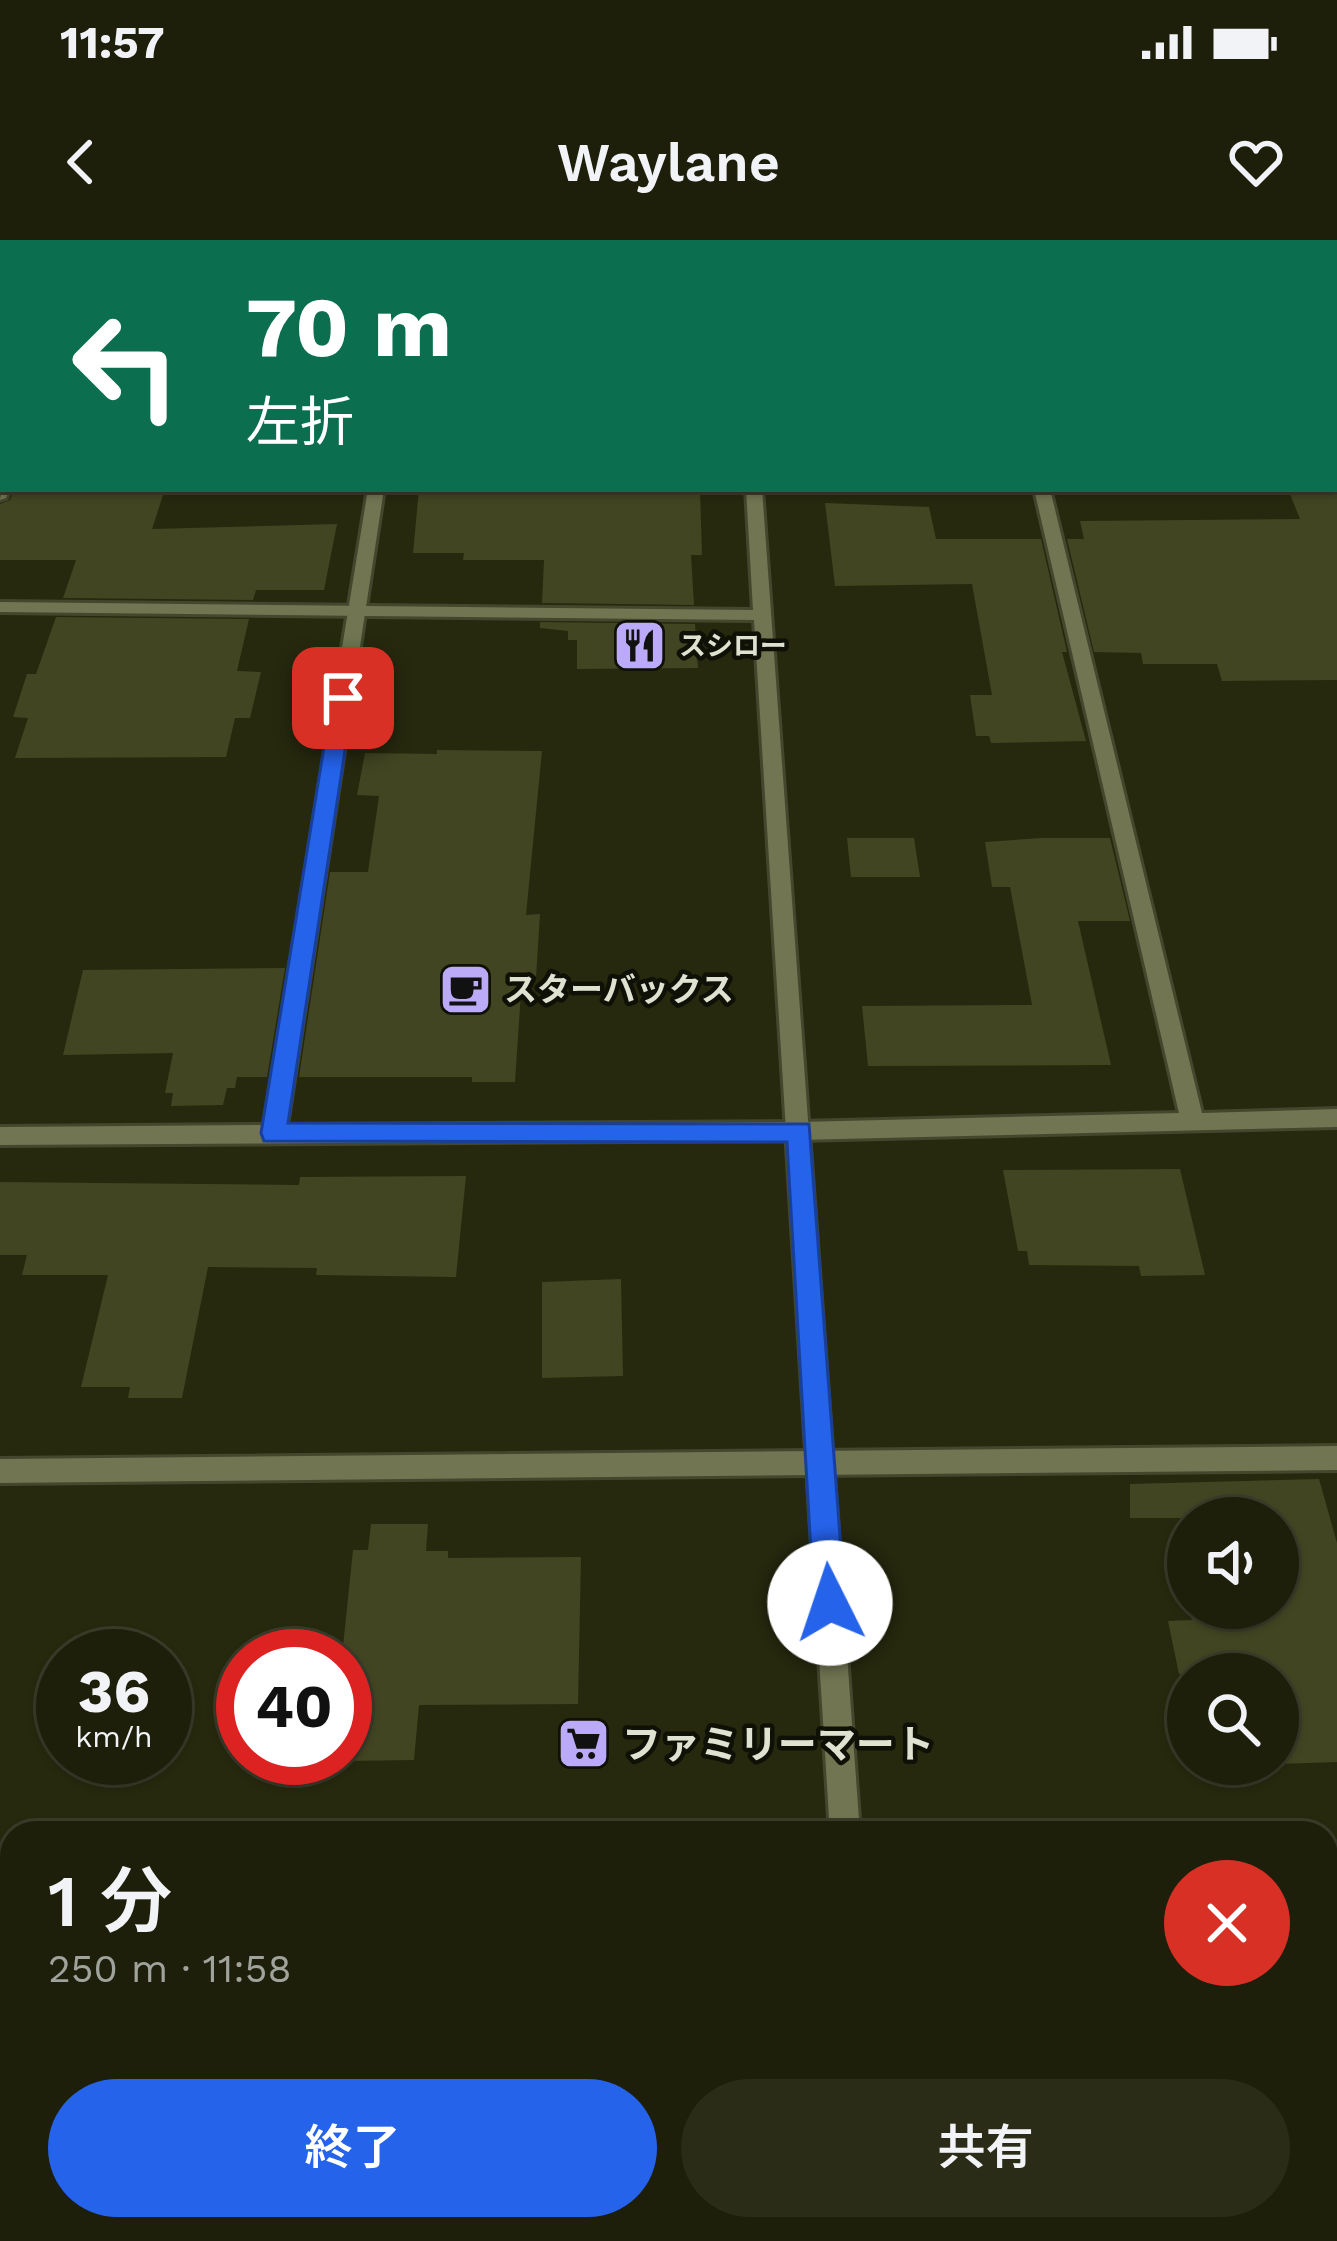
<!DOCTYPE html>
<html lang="ja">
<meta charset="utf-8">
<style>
:root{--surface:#1d1f0a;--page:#2a2c18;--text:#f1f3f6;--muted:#a0a29c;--line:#3b3d2b;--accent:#2563eb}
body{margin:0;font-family:"Work Sans","Noto Sans JP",sans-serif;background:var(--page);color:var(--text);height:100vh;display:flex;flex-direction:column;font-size:45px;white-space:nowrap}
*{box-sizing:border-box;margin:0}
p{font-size:39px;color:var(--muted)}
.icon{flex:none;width:66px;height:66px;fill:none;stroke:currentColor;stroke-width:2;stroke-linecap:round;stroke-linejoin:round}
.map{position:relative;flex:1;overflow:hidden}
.drawer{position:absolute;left:0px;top:1581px;width:1338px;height:420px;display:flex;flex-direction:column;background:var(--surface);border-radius:36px 36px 0 0;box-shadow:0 3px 9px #0004,0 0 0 3px var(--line)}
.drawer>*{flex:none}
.banner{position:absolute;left:0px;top:0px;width:1338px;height:252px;box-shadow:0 3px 9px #0004,0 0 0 3px var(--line);background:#0b6e4f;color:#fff;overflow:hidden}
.controls{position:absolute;left:1167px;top:1257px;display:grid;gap:24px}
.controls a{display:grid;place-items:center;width:132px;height:132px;border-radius:50%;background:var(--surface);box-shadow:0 3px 9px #0004,0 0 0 3px var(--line);font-size:60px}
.speed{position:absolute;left:36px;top:1389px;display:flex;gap:24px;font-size:60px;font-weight:700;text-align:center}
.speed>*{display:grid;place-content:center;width:156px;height:156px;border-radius:50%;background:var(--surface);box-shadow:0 3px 9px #0004,0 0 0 3px var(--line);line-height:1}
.speed small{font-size:30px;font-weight:400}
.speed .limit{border:18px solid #d22;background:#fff;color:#111}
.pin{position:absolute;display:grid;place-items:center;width:102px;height:102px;color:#fff;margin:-51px;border-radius:24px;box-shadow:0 6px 18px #0006}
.me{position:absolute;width:132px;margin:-66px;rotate:356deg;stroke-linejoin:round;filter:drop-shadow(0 0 9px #0008)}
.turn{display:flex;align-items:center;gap:42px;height:252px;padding:0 48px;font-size:54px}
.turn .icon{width:156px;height:156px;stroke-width:2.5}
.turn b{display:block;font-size:84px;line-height:102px}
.round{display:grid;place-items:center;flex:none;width:126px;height:126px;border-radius:63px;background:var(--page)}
.summary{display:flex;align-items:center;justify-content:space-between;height:204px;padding:0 48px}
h1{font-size:72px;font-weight:600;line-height:90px}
.primary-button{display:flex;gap:24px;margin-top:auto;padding:24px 48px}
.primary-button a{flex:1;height:138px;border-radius:72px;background:var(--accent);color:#fff;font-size:48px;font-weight:600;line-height:138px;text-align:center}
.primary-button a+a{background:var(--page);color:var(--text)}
.status{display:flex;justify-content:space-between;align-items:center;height:84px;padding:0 60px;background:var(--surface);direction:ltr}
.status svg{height:33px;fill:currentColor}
header{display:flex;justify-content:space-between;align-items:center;height:156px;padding:0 48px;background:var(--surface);font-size:54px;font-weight:600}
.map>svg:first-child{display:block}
.building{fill:#424522}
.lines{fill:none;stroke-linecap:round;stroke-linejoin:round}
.minor-casing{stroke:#44472d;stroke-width:6}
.tertiary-casing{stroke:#44472d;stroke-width:6}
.secondary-casing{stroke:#44472d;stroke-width:6}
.minor{fill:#717552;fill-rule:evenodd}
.tertiary{fill:#717552;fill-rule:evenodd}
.secondary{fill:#9ba269;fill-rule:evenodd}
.route{fill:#2563eb;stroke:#184099;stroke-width:3}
.labels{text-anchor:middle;stroke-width:9;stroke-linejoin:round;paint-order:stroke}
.far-poi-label{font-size:27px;font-weight:bold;fill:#dfe2d1;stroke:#101106;text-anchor:start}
.poi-label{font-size:33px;font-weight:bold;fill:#dfe2d1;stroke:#101106;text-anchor:start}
.near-poi-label{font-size:39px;font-weight:bold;fill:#dfe2d1;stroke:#101106;text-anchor:start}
</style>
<div class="status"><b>11:57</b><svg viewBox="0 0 49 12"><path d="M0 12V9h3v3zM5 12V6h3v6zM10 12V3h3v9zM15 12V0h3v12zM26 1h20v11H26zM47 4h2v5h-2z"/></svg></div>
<header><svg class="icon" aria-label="back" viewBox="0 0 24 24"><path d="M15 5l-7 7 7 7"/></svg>Waylane<svg class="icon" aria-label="heart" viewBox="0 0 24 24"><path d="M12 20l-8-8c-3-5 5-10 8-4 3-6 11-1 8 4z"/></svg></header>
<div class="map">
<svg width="1337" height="2001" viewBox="0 0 1337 2001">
<rect width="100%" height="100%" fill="#27290e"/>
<!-- building -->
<g class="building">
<path d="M14,249H165L152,289L337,284L324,350H256L253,360L63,358L76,320H0V264L10,260Z"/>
<path d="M419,249H700L702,315H691L694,365L542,363L544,320H463L464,313H413Z"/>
<path d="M1288,249H1337V440L1222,441L1217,424H1143L1141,413L1094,412L1067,299H1084L1080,281L1300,279Z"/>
<path d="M825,263L929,267L936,299H1041L1067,412H1062L1086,501L991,503L989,496H976L970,455H992L972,344L835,346Z"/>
<path d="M56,377L249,379L237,431L261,432L250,478H235L226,517L15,518L28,478L13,477L27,434H36Z"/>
<path d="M540,382L695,384L698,428L577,429V400H568V391L540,388Z"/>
<path d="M437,510L542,511L526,675L540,674L536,737H522L515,842H472V837H299L330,632H368L379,556L357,555L365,513L437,514Z"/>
<path d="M847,598H914L920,637H851Z"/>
<path d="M1041,598H1110L1130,681H1078L1111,825L868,826L862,766L1032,765L1010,647H992L985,602Z"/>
<path d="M285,728L267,837H237L235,848H227L223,865L171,866L173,853H165L173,813L63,815L83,730Z"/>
<path d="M1180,929L1205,1035L1141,1036L1139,1026L1029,1025L1027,1011H1018L1003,930Z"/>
<path d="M466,936L456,1037L316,1035L317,1028L208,1027L182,1158H128L130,1147H81L108,1035H22L27,1015H0V942L299,945L300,937Z"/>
<path d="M621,1039L623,1136L542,1138V1042Z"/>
<path d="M1319,1239L1337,1303V1522L1278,1524V1434H1179L1168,1381L1192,1380L1189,1368H1278V1278H1130V1244Z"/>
<path d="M371,1284H428L426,1311H448V1318L581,1317L578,1464L419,1465L414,1520L345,1521L342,1416L353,1310H368Z"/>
</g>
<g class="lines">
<defs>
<g id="minor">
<path d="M97,0H111L95,3Z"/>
<path d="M408,0H422L407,3Z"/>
<path d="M974,0H988L989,3H975Z"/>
<path d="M3,242V249H10L6,258L0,260Z"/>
<path d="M368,249H384L287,885L799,882L1179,873L1034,249H1050L1202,873L1337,869V887L799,900L0,905V887L264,885Z"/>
<path d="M1337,1206V1230L0,1243V1219Z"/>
</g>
<g id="tertiary">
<path d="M731,0H745L746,3H732Z"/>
<path d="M1279,0H1293L1294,3H1280Z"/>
<rect x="1335" y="100" width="2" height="12"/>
<rect x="1335" y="157" width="2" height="10"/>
<path d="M746,249H762L860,1593H830L754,380L0,372V362L753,370Z"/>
<path d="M855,1989H889L890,2001H856Z"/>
</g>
<g id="secondary">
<rect x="1326" y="1729" width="11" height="32"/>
<rect x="0" y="1752" width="12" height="32"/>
<rect x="1326" y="1823" width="11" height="32"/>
<path d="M12,1845V1877L0,1878V1846Z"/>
</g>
</defs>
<!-- minor casing -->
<use href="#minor" class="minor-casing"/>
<!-- tertiary casing -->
<use href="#tertiary" class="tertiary-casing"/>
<!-- secondary casing -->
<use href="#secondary" class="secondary-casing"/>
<!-- minor -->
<use href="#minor" class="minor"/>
<!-- tertiary -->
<use href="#tertiary" class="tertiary"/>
<!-- secondary -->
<use href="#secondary" class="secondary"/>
</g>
<!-- route -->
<path class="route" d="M343,451L353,458L288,883L809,884L845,1363L841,1374L830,1378L818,1374L814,1363L787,902L264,901L261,893L332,458Z"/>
<!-- icons -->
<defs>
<symbol id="restaurant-square" viewBox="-11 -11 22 22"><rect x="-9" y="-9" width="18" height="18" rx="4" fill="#baaaf7" stroke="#101106"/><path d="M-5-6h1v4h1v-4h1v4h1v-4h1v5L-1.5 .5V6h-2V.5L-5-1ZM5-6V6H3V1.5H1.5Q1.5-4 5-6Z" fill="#111"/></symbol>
<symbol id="cafe-square" viewBox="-11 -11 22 22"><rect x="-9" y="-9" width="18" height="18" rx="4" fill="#baaaf7" stroke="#101106"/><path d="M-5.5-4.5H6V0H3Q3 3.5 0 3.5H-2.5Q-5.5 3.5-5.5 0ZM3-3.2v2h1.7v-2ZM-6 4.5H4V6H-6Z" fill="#111"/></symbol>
<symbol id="supermarket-square" viewBox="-11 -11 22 22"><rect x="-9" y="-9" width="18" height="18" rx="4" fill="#baaaf7" stroke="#101106"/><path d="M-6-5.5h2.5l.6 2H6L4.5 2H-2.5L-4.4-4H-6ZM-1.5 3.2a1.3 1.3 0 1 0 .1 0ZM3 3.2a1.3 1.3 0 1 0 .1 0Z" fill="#111"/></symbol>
</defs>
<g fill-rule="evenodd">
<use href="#restaurant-square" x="610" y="376" width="59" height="59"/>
<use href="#cafe-square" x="436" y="720" width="59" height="59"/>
<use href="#supermarket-square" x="554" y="1474" width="59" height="59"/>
</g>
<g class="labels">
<!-- far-poi labels -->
<g class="far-poi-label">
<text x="679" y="415">スシロー</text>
</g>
<!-- poi labels -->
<g class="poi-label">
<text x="504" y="761">スターバックス</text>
</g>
<!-- near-poi labels -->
<g class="near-poi-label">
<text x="622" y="1518">ファミリーマート</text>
</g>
</g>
</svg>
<div class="controls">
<a><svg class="icon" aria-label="sound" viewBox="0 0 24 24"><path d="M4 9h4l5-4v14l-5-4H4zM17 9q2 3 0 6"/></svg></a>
<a><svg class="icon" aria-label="search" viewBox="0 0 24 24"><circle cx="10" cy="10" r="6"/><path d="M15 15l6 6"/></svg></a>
</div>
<div class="speed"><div>36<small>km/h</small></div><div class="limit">40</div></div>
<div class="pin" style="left:343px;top:458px;background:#d93025"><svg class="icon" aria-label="arrive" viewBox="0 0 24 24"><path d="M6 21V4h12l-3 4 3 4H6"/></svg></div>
<svg class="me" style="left:830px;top:1363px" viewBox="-20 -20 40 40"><circle r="19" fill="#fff"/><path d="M0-13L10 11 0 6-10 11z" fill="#2563eb"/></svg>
<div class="banner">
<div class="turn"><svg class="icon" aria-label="left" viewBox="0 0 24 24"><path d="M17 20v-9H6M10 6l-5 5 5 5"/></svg><div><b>70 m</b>左折</div></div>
</div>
<section class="drawer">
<div class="summary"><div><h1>1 分</h1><p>250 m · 11:58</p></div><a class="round" style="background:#d93025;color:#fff"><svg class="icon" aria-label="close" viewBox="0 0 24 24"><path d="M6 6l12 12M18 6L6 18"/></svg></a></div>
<div class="primary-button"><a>終了</a><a>共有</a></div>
</section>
</div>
